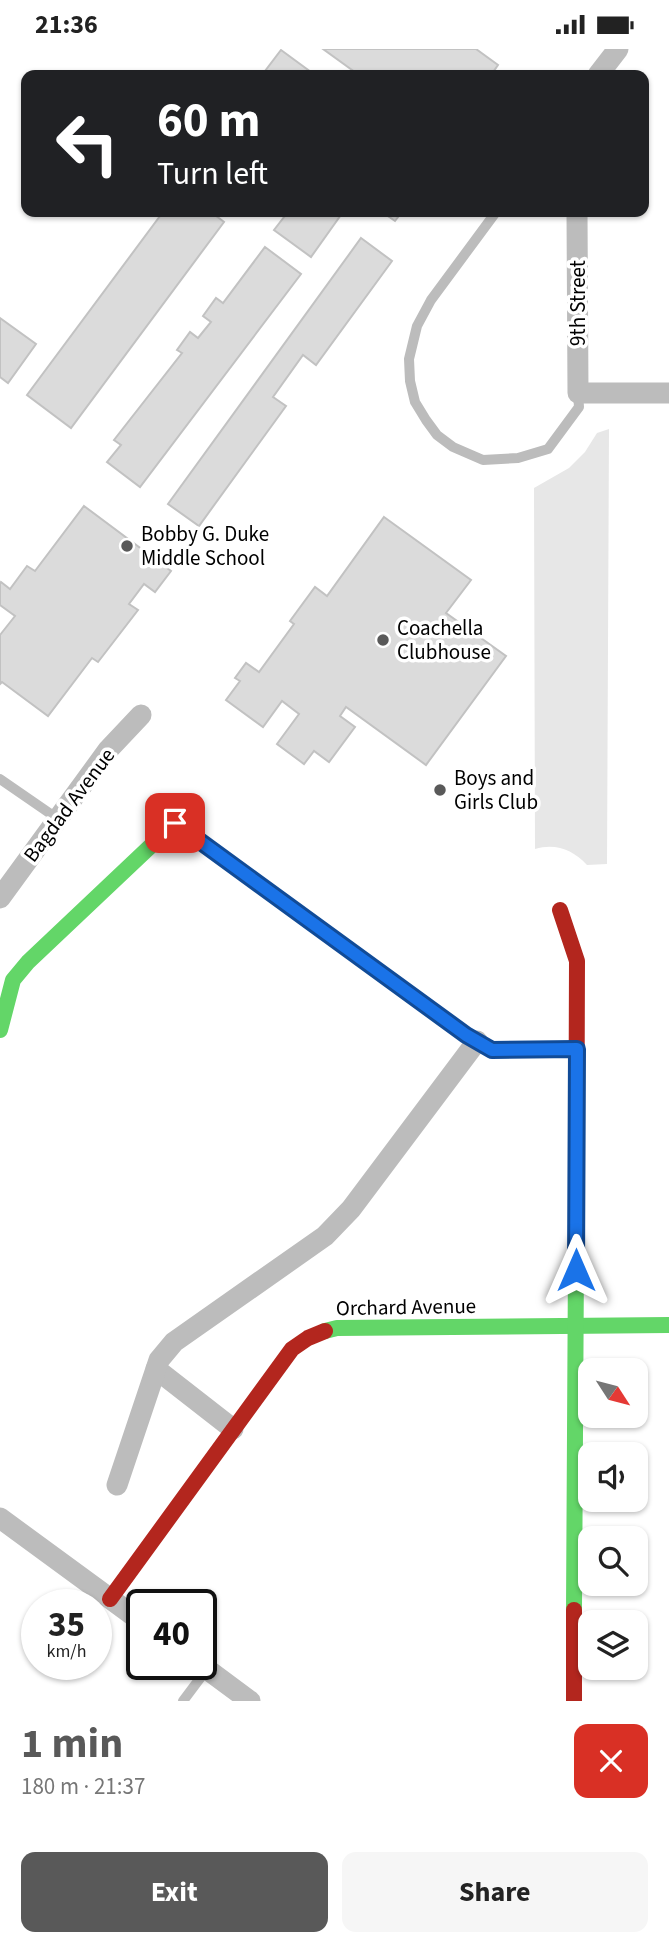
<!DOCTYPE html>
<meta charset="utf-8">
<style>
:root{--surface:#fff;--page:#f6f6f6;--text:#222;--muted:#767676;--accent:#595959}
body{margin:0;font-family:"Source Sans 3",sans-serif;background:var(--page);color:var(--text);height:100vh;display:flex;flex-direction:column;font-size:26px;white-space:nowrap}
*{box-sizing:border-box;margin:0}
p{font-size:23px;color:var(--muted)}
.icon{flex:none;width:38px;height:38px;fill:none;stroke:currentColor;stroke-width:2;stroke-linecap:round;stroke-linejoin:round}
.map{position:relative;height:1652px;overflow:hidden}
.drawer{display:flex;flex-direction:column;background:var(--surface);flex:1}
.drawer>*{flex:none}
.guide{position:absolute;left:21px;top:21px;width:628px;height:147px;border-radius:14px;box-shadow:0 2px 5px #0004;background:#202124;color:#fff;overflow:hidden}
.needle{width:46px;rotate:126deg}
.buttons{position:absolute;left:578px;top:1309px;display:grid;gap:14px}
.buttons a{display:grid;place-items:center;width:70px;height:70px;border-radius:14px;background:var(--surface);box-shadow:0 2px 5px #0004;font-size:35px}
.speed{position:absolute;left:21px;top:1540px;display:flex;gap:14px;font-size:35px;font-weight:700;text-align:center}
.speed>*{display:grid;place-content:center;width:91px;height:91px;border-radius:50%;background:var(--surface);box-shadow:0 2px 5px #0004;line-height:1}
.speed small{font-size:18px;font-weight:400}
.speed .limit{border:4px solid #111;border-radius:10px;background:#fff;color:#111}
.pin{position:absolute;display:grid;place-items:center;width:60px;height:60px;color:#fff;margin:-30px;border-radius:14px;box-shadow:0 4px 10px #0006}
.me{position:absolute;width:77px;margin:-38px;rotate:0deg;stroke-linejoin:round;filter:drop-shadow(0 0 5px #0008)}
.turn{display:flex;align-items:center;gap:24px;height:147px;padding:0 21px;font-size:32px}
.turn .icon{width:91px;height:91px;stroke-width:2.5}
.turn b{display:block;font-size:49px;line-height:60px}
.round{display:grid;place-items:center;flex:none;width:74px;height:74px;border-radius:14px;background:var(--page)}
.head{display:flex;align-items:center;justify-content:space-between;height:119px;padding:0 21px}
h1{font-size:42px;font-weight:700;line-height:52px;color:var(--accent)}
.cta{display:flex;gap:14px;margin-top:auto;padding:14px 21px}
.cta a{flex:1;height:80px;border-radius:14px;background:var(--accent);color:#fff;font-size:28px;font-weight:700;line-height:80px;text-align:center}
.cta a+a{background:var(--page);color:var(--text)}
.status{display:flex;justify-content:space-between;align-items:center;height:49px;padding:0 35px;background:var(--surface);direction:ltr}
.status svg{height:19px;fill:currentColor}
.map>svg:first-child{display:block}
.green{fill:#e7e7e7}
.building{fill:#dbdbdb;stroke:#c2c2c2;stroke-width:2}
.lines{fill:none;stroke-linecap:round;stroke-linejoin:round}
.lane{stroke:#bcbcbc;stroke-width:10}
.street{stroke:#bcbcbc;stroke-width:21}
.fast{stroke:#63d668;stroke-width:16}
.slow{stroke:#ff974d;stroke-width:16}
.jam{stroke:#b3261e;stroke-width:16}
.route-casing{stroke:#114b97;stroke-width:18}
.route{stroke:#1a73e8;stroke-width:12}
.poi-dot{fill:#595959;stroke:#fff;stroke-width:2.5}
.labels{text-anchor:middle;stroke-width:7;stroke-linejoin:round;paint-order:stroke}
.street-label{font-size:21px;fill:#000;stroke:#fff}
.poi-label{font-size:21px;fill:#000;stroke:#fff;text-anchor:start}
</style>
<div class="status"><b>21:36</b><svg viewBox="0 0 49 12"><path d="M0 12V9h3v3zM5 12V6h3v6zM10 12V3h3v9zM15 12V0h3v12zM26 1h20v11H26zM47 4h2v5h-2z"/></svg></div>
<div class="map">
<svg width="669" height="1652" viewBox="0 0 669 1652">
<rect width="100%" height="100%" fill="#fff"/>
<!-- green -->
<path class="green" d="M609,380L607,815L587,816C573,801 556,794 535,800L534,439L569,419L585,403L597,384Z"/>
<!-- building -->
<g class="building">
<path d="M323,0H476L498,16L491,26H359Z"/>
<path d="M281,1L315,26H262Z"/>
<path d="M163,163H211L224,173L71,379L27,346Z"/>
<path d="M288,163H343L311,208L274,181Z"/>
<path d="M382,163H402L395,172Z"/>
<path d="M361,189L392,212L316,316L303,306L273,348L286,357L199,477L168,455Z"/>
<path d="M265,198L301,225L140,438L107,413L121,396L114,391L182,304L177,301L190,283L198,289L211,273L203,267L216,249L223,254Z"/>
<path d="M0,269L36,295L8,334L0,328Z"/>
<path d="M84,457L171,522L155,543L144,535L129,555L138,561L98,613L92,609L48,667L2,633L0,635V586L15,567L0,556V535L1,533L10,540L27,517L35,522Z"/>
<path d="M384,468L471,531L446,564L506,607L426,716L346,658L340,667L355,678L329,713L314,702L304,715L277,695L299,665L282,652L263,678L226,651L240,632L235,629L246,614L259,623L294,575L290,572L315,538L327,547Z"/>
</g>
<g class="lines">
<!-- lane -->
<g class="lane">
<path d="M496,163L431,251L417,277L409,310L410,332L415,353L426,371L437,386L453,398L483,411L518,409L548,400L579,358L578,344"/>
<path d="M0,730L58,770"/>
<path d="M183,1652L207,1620"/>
</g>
<!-- street -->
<g class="street">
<path d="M598,26L618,0"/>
<path d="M577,163L578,344H669"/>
<path d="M0,849L108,701L141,666"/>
<path d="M156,1320L233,1380"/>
<path d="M117,1436L159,1311L174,1293L325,1187L351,1160L477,992"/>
<path d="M0,1469L142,1573"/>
<path d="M200,1615L250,1652"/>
</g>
<!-- fast -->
<g class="fast">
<path d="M0,981L13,931L28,913L175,774L384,926"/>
<path d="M325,1282L337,1279L669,1276"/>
<path d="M574,1561L576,1208"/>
</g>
<!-- slow -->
<path class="slow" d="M384,926L466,986L492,1001L577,1000"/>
<!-- jam -->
<g class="jam">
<path d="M560,861L577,912L576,1208"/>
<path d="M110,1550L292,1300L308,1289L325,1282"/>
<path d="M574,1652V1561"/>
</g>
</g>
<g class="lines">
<defs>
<path id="route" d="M175,774L466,986L492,1001L577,1000L576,1221"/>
</defs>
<!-- route casing -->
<use href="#route" class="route-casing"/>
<!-- route -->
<use href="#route" class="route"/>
</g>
<!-- markers -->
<g class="poi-dot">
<circle cx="127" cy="497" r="7"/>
<circle cx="383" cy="591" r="7"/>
<circle cx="440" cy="741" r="7"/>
</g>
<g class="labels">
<!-- street labels -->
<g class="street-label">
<text transform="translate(578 254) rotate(-90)" y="7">9th Street</text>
<text transform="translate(69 756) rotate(-53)" y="7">Bagdad Avenue</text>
<text transform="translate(406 1258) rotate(-1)" y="7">Orchard Avenue</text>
</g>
<!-- poi labels -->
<g class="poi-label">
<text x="141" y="492">Bobby G. Duke<tspan x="141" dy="24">Middle School</tspan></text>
<text x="397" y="586">Coachella<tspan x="397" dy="24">Clubhouse</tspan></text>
<text x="454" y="736">Boys and<tspan x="454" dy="24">Girls Club</tspan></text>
</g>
</g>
</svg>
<div class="buttons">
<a><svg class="needle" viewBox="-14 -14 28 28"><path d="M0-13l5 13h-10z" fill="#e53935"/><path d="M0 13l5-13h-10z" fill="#767676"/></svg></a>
<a><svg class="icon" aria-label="sound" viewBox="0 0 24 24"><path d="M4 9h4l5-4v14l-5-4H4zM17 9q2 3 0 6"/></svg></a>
<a><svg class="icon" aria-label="search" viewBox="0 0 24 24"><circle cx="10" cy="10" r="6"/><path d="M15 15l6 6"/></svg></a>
<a><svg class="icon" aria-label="layers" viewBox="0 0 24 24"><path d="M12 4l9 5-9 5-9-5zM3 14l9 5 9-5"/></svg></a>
</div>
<div class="speed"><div>35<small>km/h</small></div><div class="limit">40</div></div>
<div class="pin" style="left:175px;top:774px;background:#d93025"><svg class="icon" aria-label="arrive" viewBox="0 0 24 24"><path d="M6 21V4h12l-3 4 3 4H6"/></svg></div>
<svg class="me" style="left:576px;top:1221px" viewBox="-20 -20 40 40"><path d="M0-17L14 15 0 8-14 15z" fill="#1a73e8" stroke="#fff" stroke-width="4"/></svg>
<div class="guide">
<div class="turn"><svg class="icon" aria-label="left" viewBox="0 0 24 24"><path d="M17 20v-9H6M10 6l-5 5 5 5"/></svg><div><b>60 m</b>Turn left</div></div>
</div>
</div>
<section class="drawer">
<div class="head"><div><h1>1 min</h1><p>180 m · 21:37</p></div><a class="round" style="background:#d93025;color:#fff"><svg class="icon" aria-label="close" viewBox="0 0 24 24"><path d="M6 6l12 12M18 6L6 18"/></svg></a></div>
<div class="cta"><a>Exit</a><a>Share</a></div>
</section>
